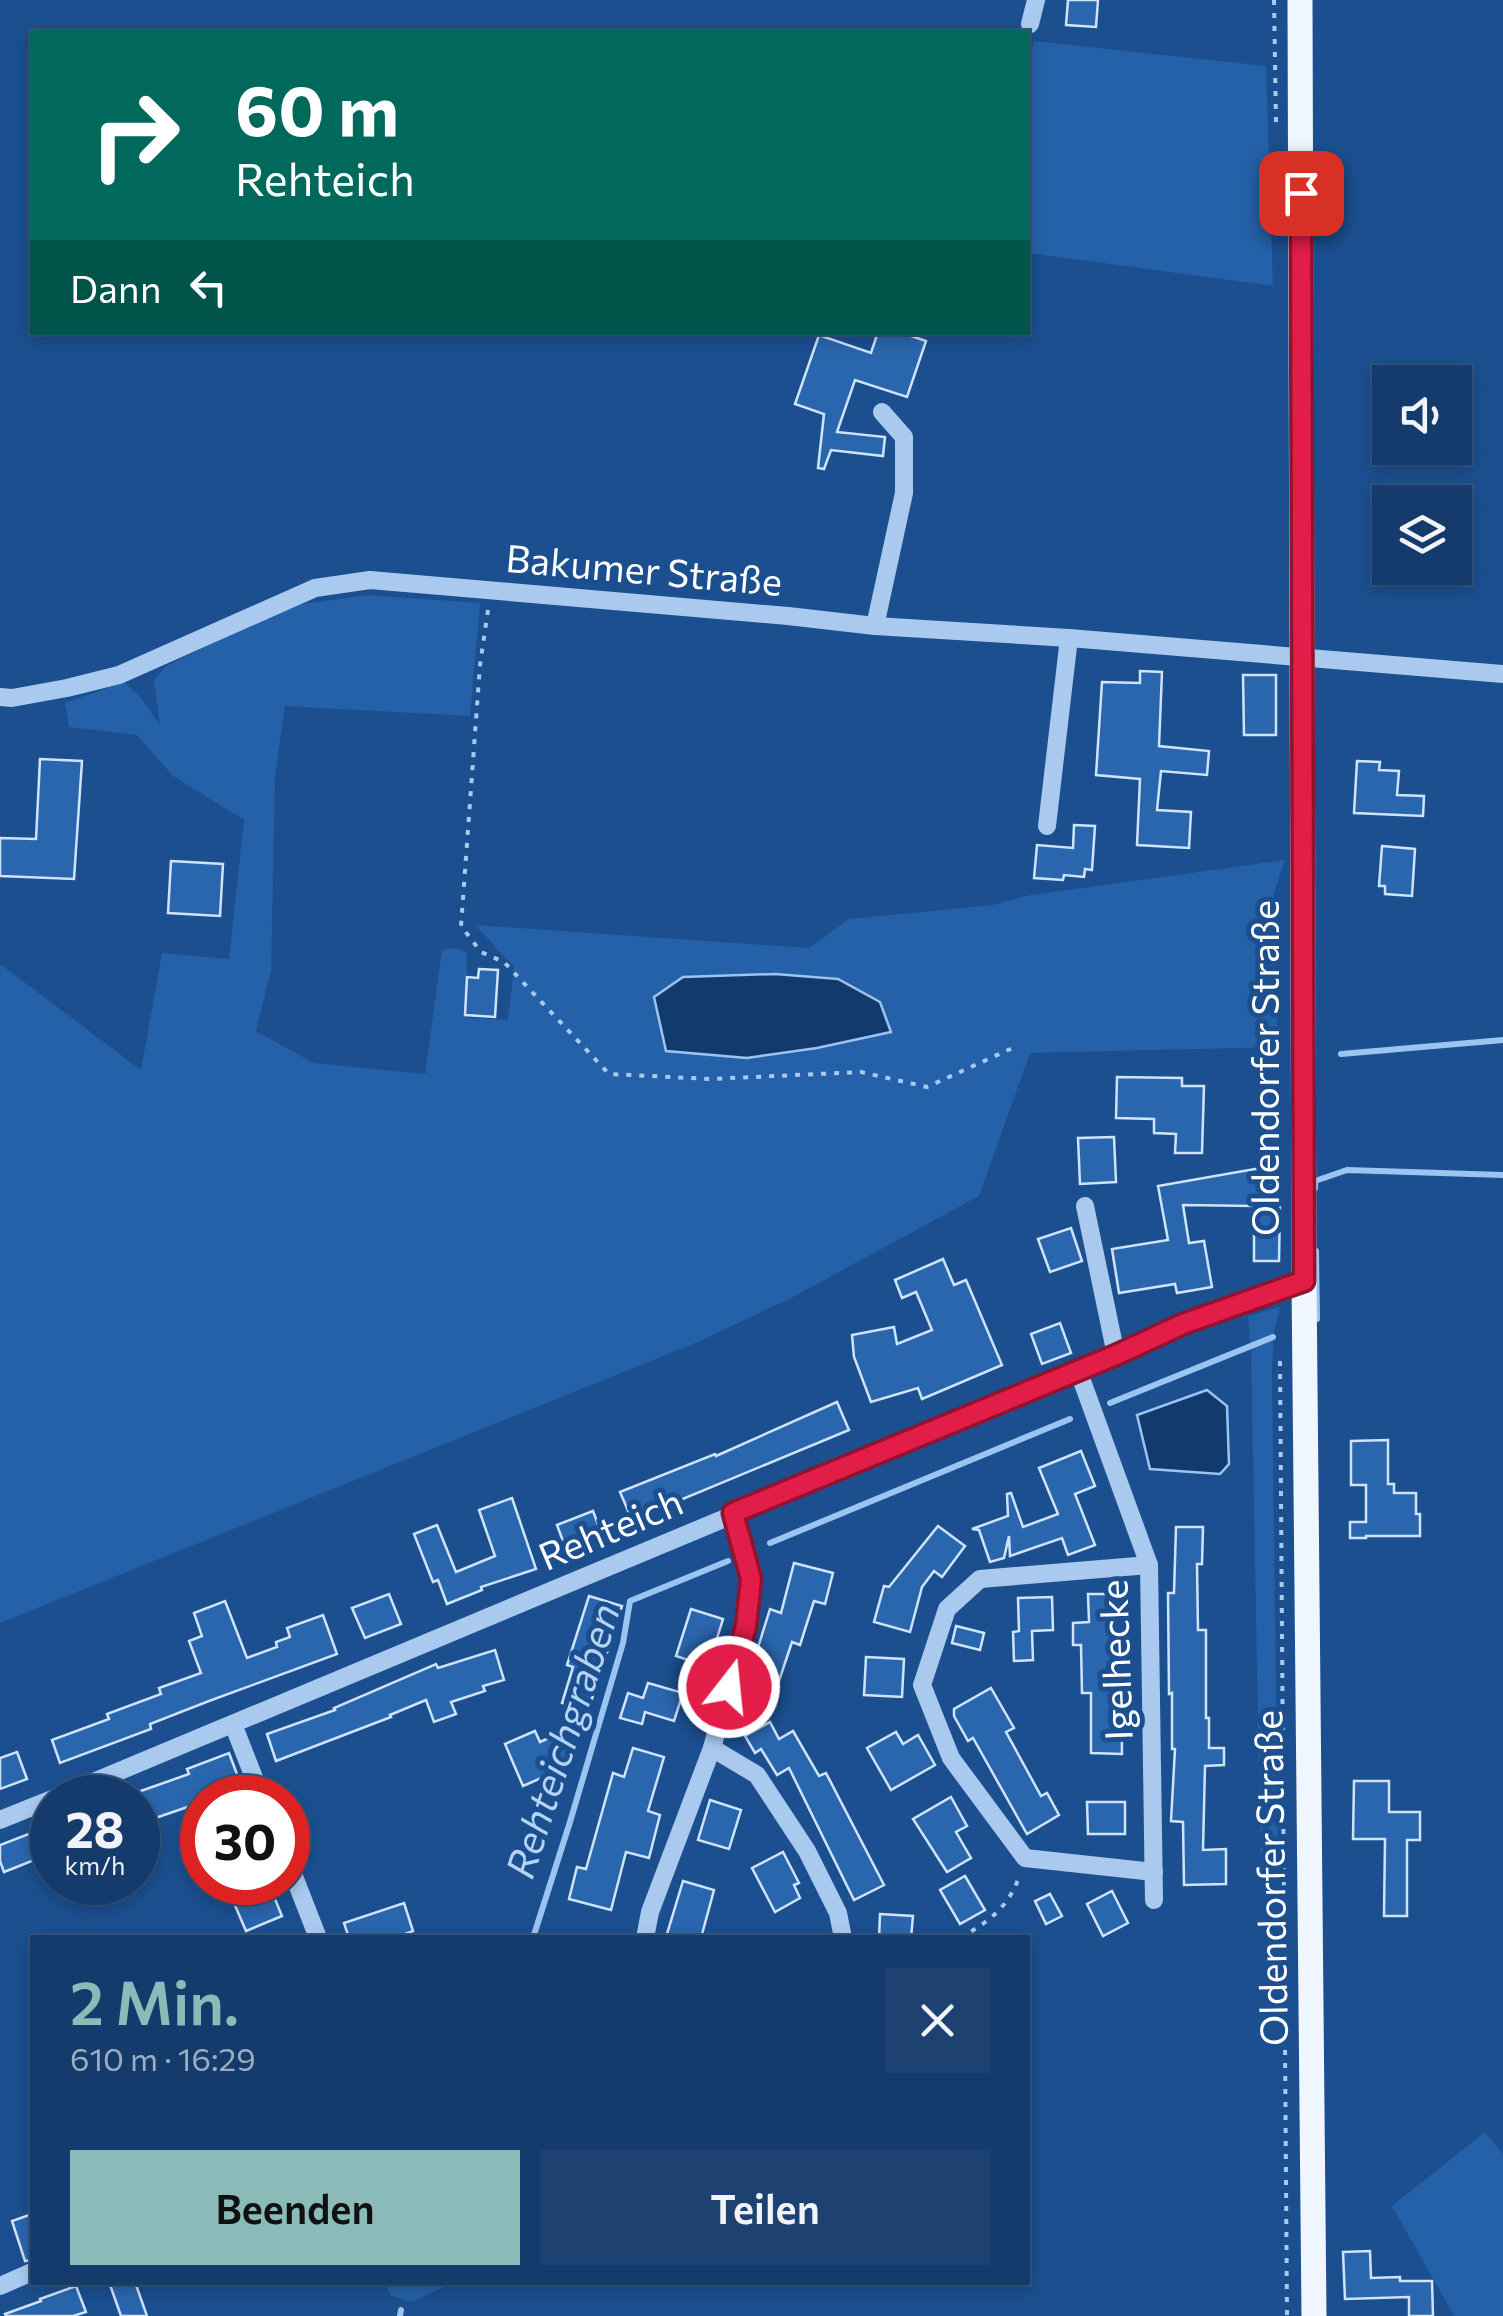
<!DOCTYPE html>
<html lang="de">
<meta charset="utf-8">
<style>
:root{--surface:#143b6b;--page:#1d4271;--text:#f1f3f6;--muted:#9dadc1;--line:#33557e;--accent:#8bbbb9}
body{margin:0;font-family:Commissioner,sans-serif;background:var(--page);color:var(--text);height:100vh;display:flex;flex-direction:column;font-size:38px;white-space:nowrap}
*{box-sizing:border-box;margin:0}
p{font-size:32px;color:var(--muted)}
.icon{flex:none;width:55px;height:55px;fill:none;stroke:currentColor;stroke-width:2;stroke-linecap:round;stroke-linejoin:round}
.map{position:relative;flex:1;overflow:hidden}
.side{position:absolute;left:30px;top:1935px;width:1000px;height:350px;display:flex;flex-direction:column;background:var(--surface);border-radius:0px;box-shadow:0 5px 15px #0003,0 0 0 2px var(--line)}
.side>*{flex:none}
.top-card{position:absolute;left:30px;top:30px;width:1000px;height:305px;border-radius:0px;box-shadow:0 5px 15px #0003,0 0 0 2px var(--line);background:#00695c;color:#fff;overflow:hidden}
.fabs{position:absolute;left:1372px;top:365px;display:grid;gap:20px}
.fabs a{display:grid;place-items:center;width:100px;height:100px;border-radius:0px;background:var(--surface);box-shadow:0 5px 15px #0003,0 0 0 2px var(--line);font-size:50px}
.speed{position:absolute;left:30px;top:1775px;display:flex;gap:20px;font-size:50px;font-weight:700;text-align:center}
.speed>*{display:grid;place-content:center;width:130px;height:130px;border-radius:50%;background:var(--surface);box-shadow:0 5px 15px #0003,0 0 0 2px var(--line);line-height:1}
.speed small{font-size:25px;font-weight:400}
.speed .limit{border:15px solid #d22;background:#fff;color:#111}
.pin{position:absolute;display:grid;place-items:center;width:85px;height:85px;color:#fff;margin:-42px;border-radius:20px;box-shadow:0 5px 15px #0006}
.me{position:absolute;width:110px;margin:-55px;rotate:16deg;stroke-linejoin:round;filter:drop-shadow(0 0 8px #0008)}
.turn{display:flex;align-items:center;gap:35px;height:210px;padding:0 40px;font-size:45px}
.turn .icon{width:130px;height:130px;stroke-width:2.5}
.turn b{display:block;font-size:70px;line-height:85px}
.then{display:flex;align-items:center;height:95px;padding:0 40px;background:#0003;gap:20px;font-size:38px}
.round{display:grid;place-items:center;flex:none;width:105px;height:105px;border-radius:0px;background:var(--page)}
.head{display:flex;align-items:center;justify-content:space-between;height:170px;padding:0 40px}
h1{font-size:60px;font-weight:600;line-height:75px;color:var(--accent)}
.primary-button{display:flex;gap:20px;margin-top:auto;padding:20px 40px}
.primary-button a{flex:1;height:115px;border-radius:0px;background:var(--accent);color:#111;font-size:40px;font-weight:600;line-height:115px;text-align:center}
.primary-button a+a{background:var(--page);color:var(--text)}
.map>svg:first-child{display:block}
.green{fill:#2461a8}
.water{fill:#123a6d;stroke:#9cc4f0;stroke-width:2.5}
.lines{fill:none;stroke-linecap:round;stroke-linejoin:round}
.stream{stroke:#9cc4f0;stroke-width:6}
.building{fill:#2a66ad;stroke:#cfe3fa;stroke-width:2.5}
.path{stroke:#a9c9ee;stroke-width:4;stroke-dasharray:5 8;stroke-linecap:butt}
.minor{stroke:#a9c9ee;stroke-width:18}
.major{stroke:#f0f6ff;stroke-width:25}
.route-casing{stroke:#92132f;stroke-width:25}
.route{stroke:#e11d48;stroke-width:18}
.labels{text-anchor:middle;stroke-width:10;stroke-linejoin:round;paint-order:stroke}
.street-label{font-size:38px;fill:#fff;stroke:#1b4f8f}
.water-label{font-size:40px;font-style:italic;fill:#b5d3f5;stroke:#1b4f8f}
</style>
<div class="map">
<svg width="1503" height="2316" viewBox="0 0 1503 2316">
<rect width="100%" height="100%" fill="#1b4f8f"/>
<!-- green -->
<g class="green">
<path d="M1034,41L1266,66L1273,286L1028,253V67Z"/>
<path d="M368,595L480,603L470,716L285,706L275,776L271,971L256,1031L314,1063L425,1074L442,950L454,948L467,952L466,1018L508,1020L514,967L475,925L809,948L849,919L993,905L1025,896L1285,860L1274,893L1277,1024L1285,1047L1030,1053L979,1196L791,1298L698,1342L0,1623V964L141,1070L162,953L229,959L244,820L173,776L137,735L69,727L65,703L124,682L139,695L160,725L154,680L166,666L246,627L302,604Z"/>
<path d="M1280,1307L1274,1332L1272,1369L1278,1867L1261,1879L1251,1352L1248,1316Z"/>
<path d="M1485,2132L1503,2154V2316H1454L1392,2206Z"/>
<path d="M385,2283H452L412,2302L390,2295Z"/>
</g>
<!-- water -->
<g class="water">
<path d="M775,974L838,979L880,1002L891,1032L817,1048L747,1058L666,1051L654,997L683,977Z"/>
<path d="M1207,1390L1227,1406L1229,1464L1220,1474L1150,1469L1137,1415Z"/>
</g>
<g class="lines">
<!-- stream -->
<g class="stream">
<path d="M1341,1054L1503,1040"/>
<path d="M1315,1188V1181L1347,1170L1503,1175"/>
<path d="M1316,1251L1317,1319"/>
<path d="M1110,1403L1273,1337"/>
<path d="M770,1543L1070,1419"/>
<path d="M533,1938L570,1822L623,1643L630,1601L728,1561"/>
<path d="M400,2316L401,2310"/>
</g>
</g>
<!-- building -->
<g class="building">
<path d="M1068,0H1098L1096,27L1066,25Z"/>
<path d="M878,332H900L926,341L907,397L855,380L837,432L885,437L883,456L831,450L824,469L818,468L824,414L795,404L819,335L871,353Z"/>
<path d="M1140,671L1162,672L1159,746L1209,751L1207,775L1161,771L1157,810L1191,812L1189,848L1137,845L1140,779L1096,775L1102,682L1140,683Z"/>
<path d="M1243,675H1276V735H1244Z"/>
<path d="M40,759L82,761L74,879L0,876V838L36,839Z"/>
<path d="M1357,761L1380,762L1379,770L1399,771L1397,795L1424,796L1423,816L1354,813Z"/>
<path d="M1074,825L1095,826L1092,870L1085,869L1084,877L1064,875L1063,880L1034,878L1037,845L1073,848Z"/>
<path d="M1382,846L1415,849L1412,896L1385,894V886H1379Z"/>
<path d="M171,861L223,864L220,916L168,913Z"/>
<path d="M479,969L498,970L495,1017L465,1015L467,977L478,978Z"/>
<path d="M1117,1077L1182,1078V1086H1204L1202,1153H1175L1176,1134L1154,1133V1119L1116,1118Z"/>
<path d="M1114,1137L1116,1182L1080,1184L1078,1138Z"/>
<path d="M1272,1166L1271,1202H1280L1279,1261H1254V1206L1183,1205L1189,1243L1204,1241L1212,1287L1177,1293L1175,1284L1119,1293L1112,1249L1168,1240L1158,1186Z"/>
<path d="M1071,1228L1082,1261L1050,1272L1038,1239Z"/>
<path d="M943,1259L954,1285L966,1280L1002,1365L922,1399L918,1388L871,1402L854,1357L852,1335L894,1327L897,1344L932,1330L916,1292L902,1298L895,1280Z"/>
<path d="M1060,1323L1071,1353L1042,1364L1031,1334Z"/>
<path d="M837,1402L849,1430L632,1520L620,1492L715,1454L716,1456Z"/>
<path d="M1388,1440V1484H1394V1493H1416V1514H1420V1536H1366V1538H1350V1522H1366V1485H1351V1441Z"/>
<path d="M1081,1451L1095,1486L1075,1494L1095,1545L1068,1555L1062,1538L1010,1556L1009,1536L1004,1558L990,1562L979,1530L972,1529L1008,1516L1007,1494L1011,1493L1023,1527L1058,1514L1039,1468Z"/>
<path d="M512,1498L536,1569L481,1587L482,1590L447,1604L438,1580L433,1582L414,1534L437,1525L456,1572L495,1556L479,1510Z"/>
<path d="M593,1511L604,1541L568,1555L557,1525Z"/>
<path d="M938,1526L965,1546L942,1577L934,1571L922,1587L910,1632L874,1622L884,1586L889,1587Z"/>
<path d="M1176,1527H1203L1202,1564H1197L1198,1630H1206V1718H1209V1748H1224V1765L1205,1766L1203,1850L1226,1849V1884L1184,1885L1183,1822L1171,1821L1175,1749H1172V1693L1169,1694L1168,1593H1174Z"/>
<path d="M794,1563L833,1573L825,1604L814,1601L800,1645L792,1642L772,1702L741,1692L752,1656L755,1657L770,1609L781,1613Z"/>
<path d="M389,1594L401,1624L365,1638L352,1608Z"/>
<path d="M1088,1594H1115V1660H1121L1122,1754L1091,1753V1693H1082L1081,1645H1073V1623L1089,1622Z"/>
<path d="M589,1596L622,1606L588,1711L562,1703L573,1667L567,1665Z"/>
<path d="M1052,1597L1053,1630L1032,1631L1033,1660L1014,1661L1013,1632L1019,1631L1018,1598Z"/>
<path d="M225,1601L247,1658L277,1647L276,1642L290,1637L287,1628L323,1615L337,1654L209,1701L150,1724L151,1729L60,1763L52,1740L109,1719L107,1714L161,1694L159,1688L201,1673L189,1641L202,1636L194,1613Z"/>
<path d="M691,1609L723,1619L708,1667L676,1656Z"/>
<path d="M956,1626L984,1633L980,1650L952,1643Z"/>
<path d="M495,1650L504,1680L483,1686L485,1691L451,1702L456,1714L434,1722L426,1700L390,1715L391,1717L276,1761L267,1734L335,1710L334,1708L436,1664L438,1668Z"/>
<path d="M866,1657L904,1659L902,1697L864,1695Z"/>
<path d="M648,1683L683,1693L674,1721L645,1712L642,1724L620,1718L628,1693L643,1698Z"/>
<path d="M991,1688L1014,1728L1006,1732L1041,1796L1047,1793L1059,1815L1027,1834L973,1738L968,1741L954,1716V1709Z"/>
<path d="M770,1722L779,1739L793,1731L819,1776L826,1773L884,1885L854,1900L789,1768L777,1775L761,1749L755,1753L745,1736Z"/>
<path d="M535,1731L540,1742L560,1733L573,1764L523,1786L505,1744Z"/>
<path d="M896,1732L903,1744L918,1735L935,1765L891,1790L867,1748Z"/>
<path d="M633,1748L664,1757L648,1811L660,1815L649,1858L626,1852L611,1910L569,1899L577,1867L586,1869L613,1773L624,1777Z"/>
<path d="M17,1752L27,1779L0,1789V1758Z"/>
<path d="M229,1753L246,1798H202V1802L138,1824V1792L189,1774L187,1769Z"/>
<path d="M1354,1781H1389V1812H1420V1840H1407V1916H1384L1385,1839H1353Z"/>
<path d="M951,1797L967,1826L956,1832L971,1858L947,1872L913,1819Z"/>
<path d="M710,1800L741,1810L729,1849L698,1840Z"/>
<path d="M1087,1802H1125V1834H1088Z"/>
<path d="M52,1825V1853L4,1872L0,1861V1845Z"/>
<path d="M783,1852L799,1883L794,1885L800,1898L775,1912L752,1868Z"/>
<path d="M965,1876L985,1910L960,1924L940,1890Z"/>
<path d="M683,1881L714,1890L701,1938H679L667,1934Z"/>
<path d="M225,1882H268L282,1916L246,1931Z"/>
<path d="M1112,1891L1128,1923L1103,1936L1087,1904Z"/>
<path d="M1050,1894L1062,1916L1046,1924L1035,1901Z"/>
<path d="M404,1903L413,1931L395,1938H349L344,1923Z"/>
<path d="M880,1914L913,1916L911,1938H879Z"/>
<path d="M32,2214V2260L25,2261L12,2221Z"/>
<path d="M1370,2251L1371,2278L1400,2277V2281H1432L1433,2316H1409V2297L1345,2299L1343,2252Z"/>
<path d="M109,2282H135L147,2316H121Z"/>
<path d="M76,2286L86,2312L73,2316H6L5,2314L41,2301L40,2299Z"/>
</g>
<g class="lines">
<!-- path -->
<g class="path">
<path d="M1274,0L1276,122"/>
<path d="M488,610L480,665L461,926L481,952L504,962L609,1074L711,1079L861,1072L927,1087L1017,1046"/>
<path d="M1280,1361L1287,2316"/>
<path d="M960,1938C988,1922 1008,1908 1019,1877"/>
</g>
<!-- minor -->
<g class="minor">
<path d="M1030,24L1036,0"/>
<path d="M875,626L904,493V437L882,412"/>
<path d="M0,697L12,698L67,688L119,675L315,588L370,580L788,616L875,626L1069,638L1503,674"/>
<path d="M1047,826L1069,638"/>
<path d="M1085,1206L1116,1355"/>
<path d="M1078,1370L1149,1565L1154,1900"/>
<path d="M1149,1565L980,1579L947,1609L922,1685L951,1758L1025,1858L1154,1872"/>
<path d="M233,1724L262,1798"/>
<path d="M712,1748L757,1775L807,1851L838,1913L843,1938"/>
<path d="M55,1798L1116,1355L1183,1324L1304,1281"/>
<path d="M0,1820L52,1799"/>
<path d="M288,1861L318,1938"/>
<path d="M645,1938L650,1912L712,1748L746,1626L751,1579L733,1513"/>
<path d="M0,2286L32,2272"/>
</g>
<!-- major -->
<path class="major" d="M1300,0L1304,1281L1314,2316"/>
</g>
<g class="lines">
<defs>
<path id="route" d="M729,1687L746,1626L751,1579L733,1513L1116,1355L1183,1324L1304,1281L1301,193"/>
</defs>
<!-- route casing -->
<use href="#route" class="route-casing"/>
<!-- route -->
<use href="#route" class="route"/>
</g>
<g class="labels">
<!-- street labels -->
<g class="street-label">
<text transform="translate(644 571) rotate(5)" y="13">Bakumer Straße</text>
<text transform="translate(1266 1068) rotate(-90)" y="13">Oldendorfer Straße</text>
<text transform="translate(611 1530) rotate(-23)" y="13">Rehteich</text>
<text transform="translate(1117 1660) rotate(-92)" y="13">Igelhecke</text>
<text transform="translate(1272 1878) rotate(-91)" y="13">Oldendorfer Straße</text>
</g>
<!-- water labels -->
<g class="water-label">
<text transform="translate(563 1741) rotate(-72)" y="14">Rehteichgraben</text>
</g>
</g>
</svg>
<div class="fabs">
<a><svg class="icon" aria-label="sound" viewBox="0 0 24 24"><path d="M4 9h4l5-4v14l-5-4H4zM17 9q2 3 0 6"/></svg></a>
<a><svg class="icon" aria-label="layers" viewBox="0 0 24 24"><path d="M12 4l9 5-9 5-9-5zM3 14l9 5 9-5"/></svg></a>
</div>
<div class="speed"><div>28<small>km/h</small></div><div class="limit">30</div></div>
<div class="pin" style="left:1301px;top:193px;background:#d93025"><svg class="icon" aria-label="arrive" viewBox="0 0 24 24"><path d="M6 21V4h12l-3 4 3 4H6"/></svg></div>
<svg class="me" style="left:729px;top:1687px" viewBox="-20 -20 40 40"><circle r="17" fill="#e11d48" stroke="#fff" stroke-width="3"/><path d="M0-11L8 9 0 5-8 9z" fill="#fff"/></svg>
<div class="top-card">
<div class="turn"><svg class="icon" aria-label="right" viewBox="0 0 24 24"><path d="M7 20v-9h11M14 6l5 5-5 5"/></svg><div><b>60 m</b>Rehteich</div></div>
<div class="then">Dann<svg class="icon" aria-label="left" viewBox="0 0 24 24"><path d="M17 20v-9H6M10 6l-5 5 5 5"/></svg></div>
</div>
<section class="side">
<div class="head"><div><h1>2 Min.</h1><p>610 m · 16:29</p></div><a class="round"><svg class="icon" aria-label="close" viewBox="0 0 24 24"><path d="M6 6l12 12M18 6L6 18"/></svg></a></div>
<div class="primary-button"><a>Beenden</a><a>Teilen</a></div>
</section>
</div>
